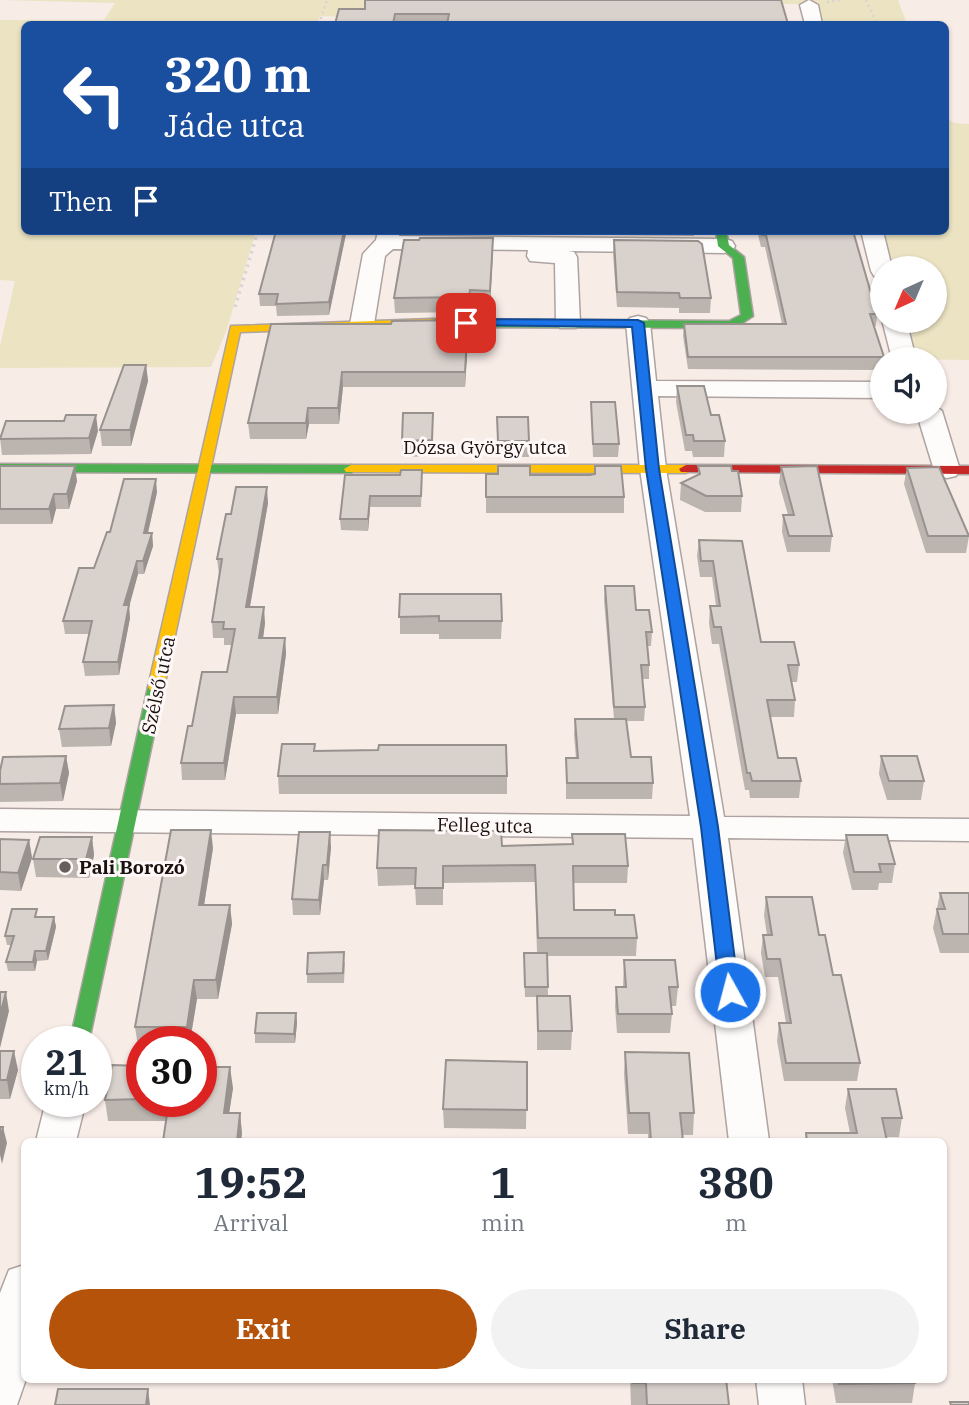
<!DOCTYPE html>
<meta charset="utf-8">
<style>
:root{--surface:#fff;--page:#f2f2f3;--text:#1f2937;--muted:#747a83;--accent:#b45309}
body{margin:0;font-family:"IBM Plex Serif",serif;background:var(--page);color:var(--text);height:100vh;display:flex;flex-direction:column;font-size:26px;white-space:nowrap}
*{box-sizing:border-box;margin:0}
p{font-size:23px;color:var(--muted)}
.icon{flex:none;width:38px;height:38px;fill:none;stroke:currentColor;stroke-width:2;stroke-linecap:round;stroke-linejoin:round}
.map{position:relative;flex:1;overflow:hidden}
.sheet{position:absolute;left:21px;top:1138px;width:926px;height:245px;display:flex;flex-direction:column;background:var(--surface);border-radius:10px;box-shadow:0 2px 5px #0004}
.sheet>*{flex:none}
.top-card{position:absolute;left:21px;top:21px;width:928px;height:214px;border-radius:10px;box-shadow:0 2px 5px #0004;background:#1a4fa0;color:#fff;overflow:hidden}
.needle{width:46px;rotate:224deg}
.controls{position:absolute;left:870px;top:256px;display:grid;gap:14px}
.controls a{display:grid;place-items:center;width:77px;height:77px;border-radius:50%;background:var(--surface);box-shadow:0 2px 5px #0004;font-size:35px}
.speed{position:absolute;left:21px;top:1026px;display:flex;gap:14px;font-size:35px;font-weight:700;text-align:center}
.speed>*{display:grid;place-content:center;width:91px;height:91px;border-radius:50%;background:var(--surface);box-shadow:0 2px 5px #0004;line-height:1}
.speed small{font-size:18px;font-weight:400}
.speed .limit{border:10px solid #d22;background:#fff;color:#111}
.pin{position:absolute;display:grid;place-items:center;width:60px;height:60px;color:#fff;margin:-30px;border-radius:14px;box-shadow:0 4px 10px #0006}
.me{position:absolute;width:77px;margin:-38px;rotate:353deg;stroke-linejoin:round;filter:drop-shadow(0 0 5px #0008)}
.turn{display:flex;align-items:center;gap:24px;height:147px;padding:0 28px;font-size:32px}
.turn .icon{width:91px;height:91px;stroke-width:2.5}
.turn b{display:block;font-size:49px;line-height:60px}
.then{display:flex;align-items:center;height:66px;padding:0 28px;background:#0003;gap:14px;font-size:26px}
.eta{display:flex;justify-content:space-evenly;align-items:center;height:119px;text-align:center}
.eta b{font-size:42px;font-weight:700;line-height:49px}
.button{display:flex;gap:14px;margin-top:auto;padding:14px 28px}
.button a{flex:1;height:80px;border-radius:42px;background:var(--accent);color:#fff;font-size:28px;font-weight:700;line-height:80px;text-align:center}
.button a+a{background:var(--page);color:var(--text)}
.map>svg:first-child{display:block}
.green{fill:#ebe3c2}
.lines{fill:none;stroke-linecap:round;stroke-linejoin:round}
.street-casing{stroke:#ada3a0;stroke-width:3}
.fast-casing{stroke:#ada3a0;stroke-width:3}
.slow-casing{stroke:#ada3a0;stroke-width:3}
.jam-casing{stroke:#ada3a0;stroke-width:3}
.path-far1{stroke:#d9d5d4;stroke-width:2.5;stroke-dasharray:2 3.5;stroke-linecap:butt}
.path{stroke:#d9d5d4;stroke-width:3.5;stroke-dasharray:2.5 4.5;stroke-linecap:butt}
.street{fill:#fefcfb;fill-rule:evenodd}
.fast{fill:#4caf50;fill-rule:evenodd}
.slow{fill:#ffc107;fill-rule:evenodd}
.jam{fill:#c62828;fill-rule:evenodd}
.wall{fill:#bbb4af}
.shaded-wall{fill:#98928f}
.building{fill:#d9d1cc;stroke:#98928f;stroke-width:2}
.route{fill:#1a73e8;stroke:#114b97;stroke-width:2}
.poi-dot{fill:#665e5b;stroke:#fef9f8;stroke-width:2.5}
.labels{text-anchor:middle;stroke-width:6;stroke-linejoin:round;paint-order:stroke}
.street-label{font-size:19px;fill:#18110f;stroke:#fef9f8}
.poi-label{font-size:19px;font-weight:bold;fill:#18110f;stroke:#fef9f8;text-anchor:start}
</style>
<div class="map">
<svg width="969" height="1405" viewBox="0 0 969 1405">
<rect width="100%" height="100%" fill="#f8ece7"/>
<!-- green -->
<g class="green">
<path d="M0,0H374L369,18L320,16L317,24H24V231H256L226,332L211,367L0,368V346L15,281L0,280V20H104L115,3Z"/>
<path d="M456,0H898L907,24H805L799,4Z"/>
<path d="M945,117L954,123L969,124V360L901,359L890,320H934V268H882V292L864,231H945Z"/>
</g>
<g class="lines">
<defs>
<g id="street">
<path d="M809,0L818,5L822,24H805L800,5Z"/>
<path d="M378,231H400L399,236L724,239L732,241L735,246L732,251L724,253L568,251L574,252L577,257L580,323L576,328H560L556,323L555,263L530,261L527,256L528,250L393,249L385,256L374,324L370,329H354L350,324L363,254L376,240Z"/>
<path d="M861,231H883L892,268H882V278L874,276L871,271Z"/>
<path d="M638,316L646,318L650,323L656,381L882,382V398L658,396L666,469L724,817L969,819V841L728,838L769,1141H729L693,838L0,831V809L690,816L640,469L626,323L630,318Z"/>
<path d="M882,320H906L916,359H892Z"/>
<path d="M934,405L942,411L960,470L956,476L947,478L938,476L934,470L916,411H934Z"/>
<path d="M46,1101H86L76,1141H36Z"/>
<path d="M24,1265L26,1379L17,1405H0V1293L9,1270Z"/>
<path d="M756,1379H802L805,1405H759Z"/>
</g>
<g id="fast">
<path d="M716,231H726L729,245L744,257L753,316L735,328L432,327L426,323L432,319L729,321L741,315L733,258L718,246Z"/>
<path d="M0,464L351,465L358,469L351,473L0,472Z"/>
<path d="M156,682L164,687L89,1041H70L148,687Z"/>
</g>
<g id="slow">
<path d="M432,319L436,320V326L240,332L164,687L162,690H150L148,687L231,326Z"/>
<path d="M351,465H686L693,469L686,473L346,472L344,469Z"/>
</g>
<path id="jam" d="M686,465L969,466V474L681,472L679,469Z"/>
</defs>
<!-- street casing -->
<use href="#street" class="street-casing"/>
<!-- fast casing -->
<use href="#fast" class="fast-casing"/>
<!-- slow casing -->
<use href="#slow" class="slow-casing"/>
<!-- jam casing -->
<use href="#jam" class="jam-casing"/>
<!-- path-far1 -->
<g class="path-far1">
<path d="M866,0L877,24"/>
<path d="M827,2L840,0"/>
<path d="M319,24L327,0"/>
</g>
<!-- path -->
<path class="path" d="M235,307L258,231"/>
<!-- street -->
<use href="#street" class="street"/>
<!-- fast -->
<use href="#fast" class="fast"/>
<!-- slow -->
<use href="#slow" class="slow"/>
<!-- jam -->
<use href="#jam" class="jam"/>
</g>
<!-- wall -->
<g class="wall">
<path d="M781,0L447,24H335L365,9Z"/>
<path d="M276,231H358V235L346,234L329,315L277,316L276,306H260L259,294Z"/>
<path d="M422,231H526H493V234H422Z"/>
<path d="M589,231H694V236L612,235V233L589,232Z"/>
<path d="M757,231H853L877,314L876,326H874L884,357L883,359H882V370L688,369L683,336L684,324H782L765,247H761Z"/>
<path d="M493,238L490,305H470V312L395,313L394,298Z"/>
<path d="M614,240L711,298L710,313H679V308L617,307L613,254Z"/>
<path d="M271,324L468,335L465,387H343L339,424H309L306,439H250L248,423Z"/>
<path d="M146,365L148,381L131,446H102L100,430Z"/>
<path d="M677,386L711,415L725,441L724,457H693L692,451H685L676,402Z"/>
<path d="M591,402L619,444L618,457H593Z"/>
<path d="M433,413V456L402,457V441Z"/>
<path d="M497,417L529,441V457H498Z"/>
<path d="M98,431L91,454L2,455L0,438Z"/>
<path d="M0,466L77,481L69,509H56L52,524H0Z"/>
<path d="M595,466L624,497V513H486V474L590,475L594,474Z"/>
<path d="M698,466L732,471L742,496L741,512H705L680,500L681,483L698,475Z"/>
<path d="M781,467L832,536L830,552H787L782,532L783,515H788L779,483Z"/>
<path d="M907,468L969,536L966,553H926L904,484Z"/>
<path d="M345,475L422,481L421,507H370L368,531L341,530L340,519Z"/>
<path d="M157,492L148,533H152L153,546L144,574H138L129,607L130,618L119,675L85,676L83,662L89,634H65L63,621L94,568Z"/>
<path d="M268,503L250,607L265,623L263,638H285L286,654L278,714H236L225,780H182L181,763L192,726L227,672L232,645H224V638H213L212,622L219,574L217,559L231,514Z"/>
<path d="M699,540L742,541L761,642L799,665L797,682H792L795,700L794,717H770L778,758L801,781L799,798H750L749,790H745L719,644H712L709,623L710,606H716L712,577H700L697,556Z"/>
<path d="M605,586L636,610L652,632L651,646H647L649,665V679H642L645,707L644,721H626L631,757L653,783L652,799H566V758H576L574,735L575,719H614L604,600Z"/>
<path d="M400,594L502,621L501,639H439V634H400Z"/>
<path d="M114,705L116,723L111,746L62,747L59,729Z"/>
<path d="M315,744V751L507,776V794H279L278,776Z"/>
<path d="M66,756L69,773L63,801L0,802V771Z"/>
<path d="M881,756L924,781L921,800H887L879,774Z"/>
<path d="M572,834L628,866L627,883H574V910L615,915L637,938L636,956H547L548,996L572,1031L571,1050H537V997H525L524,962L537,953L535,882L443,883V905H416L415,885L378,886L377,868L502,846L572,844Z"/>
<path d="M846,835L895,864L892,883H879L878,890H852L843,853Z"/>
<path d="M92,837L94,855L89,878L36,877L33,859Z"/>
<path d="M0,839L29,840L32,858L21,891L0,890Z"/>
<path d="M331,847L328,880H324L320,915H293L292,899Z"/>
<path d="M213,848L204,905H230L232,924L218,999H197L190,1041H142V1046H138L135,1027Z"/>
<path d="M940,893H969V953H940L933,928Z"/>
<path d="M766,897L819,935L860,1063L857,1081H784L777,1041L779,1023H786L778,977H765L761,953L763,935H767L764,915Z"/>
<path d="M39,917H54L56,927L48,960L37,961L35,971H8L6,962L11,945H7L5,936Z"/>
<path d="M624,960L678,987L676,1006H671L672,1014L670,1033H617L615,1006L616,987H623Z"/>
<path d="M345,962L344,983H307V974Z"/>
<path d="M296,1013L297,1023L295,1043H255V1033Z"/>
<path d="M0,1051L18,1070L10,1099H0Z"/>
<path d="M625,1052L694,1113L693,1135H682L683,1141H648V1134H628L624,1074Z"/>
<path d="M527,1062L526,1129L444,1128L443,1109Z"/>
<path d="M142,1066V1101H201L233,1088L229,1113H240L242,1134L166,1121H108L105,1100Z"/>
<path d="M848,1089L902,1118L899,1137H886L887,1141H805L806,1133H850L845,1108Z"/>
<path d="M630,1379H726L729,1405H631Z"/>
<path d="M832,1379H914L915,1383L912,1403H836Z"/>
</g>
<!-- shaded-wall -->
<g class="shaded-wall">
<path d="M344,231H346V234L329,315V302Z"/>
<path d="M493,238V252L490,305V291Z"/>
<path d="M468,320V335L465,387V372Z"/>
<path d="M146,365L148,381L131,446L130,430Z"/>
<path d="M342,372L343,387L339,424L338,408Z"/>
<path d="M308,408L309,424L306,439V423Z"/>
<path d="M96,415L98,431L91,454L89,438Z"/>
<path d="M75,466L77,481L69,509L67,494Z"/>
<path d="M156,479L157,492L145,546L144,533Z"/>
<path d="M267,487L268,503L247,623L246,607Z"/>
<path d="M54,494L56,509L52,524L49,509Z"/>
<path d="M370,496V507L368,531V519Z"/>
<path d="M152,533L153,546L144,574L143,561Z"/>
<path d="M137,561L138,574L129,607L130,618L119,675L118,662L124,605Z"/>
<path d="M264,607L265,623L261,654L259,638Z"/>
<path d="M285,638L286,654L278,714L277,697Z"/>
<path d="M234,697L236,714L225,780L224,763Z"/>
<path d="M114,705L116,723L111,746L109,728Z"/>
<path d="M66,756L69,773L63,801L60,783Z"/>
<path d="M211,830L213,848L201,924L199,905Z"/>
<path d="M330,832L331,847L328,880L327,865Z"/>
<path d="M92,837L94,855L89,878L86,859Z"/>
<path d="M29,840L32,858L21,891L18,873Z"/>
<path d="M323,865L324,880L320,915L319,900Z"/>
<path d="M230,905L232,924L218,999L216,980Z"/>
<path d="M54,917L56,927L48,960L46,951Z"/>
<path d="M35,951L37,961L35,971L33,962Z"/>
<path d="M194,980L197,999L190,1041H189L187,1027Z"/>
<path d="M6,992L9,1011L0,1048V1015Z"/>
<path d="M296,1013L297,1023L295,1043L294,1034Z"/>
<path d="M14,1051L18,1070L10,1099L7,1080Z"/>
<path d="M230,1067L233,1088L226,1134L224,1113Z"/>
<path d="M240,1113L242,1134L241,1141H237Z"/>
<path d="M3,1127L7,1143L2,1164L0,1155V1141Z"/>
<path d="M148,1389L150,1405H146Z"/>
</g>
<!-- building -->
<g class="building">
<path d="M365,0H781L788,24H447L449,14H395L393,24H335L339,9H365Z"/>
<path d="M276,231H344L329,302L276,304L278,294H259Z"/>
<path d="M761,231H853L877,314H870L884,357H688L684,324H786L766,235H762Z"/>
<path d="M420,238H493L490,291L470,290L469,297L394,298L404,240H419Z"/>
<path d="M614,240L698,241L702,244L711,298H680L679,293L617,292Z"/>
<path d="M468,320L465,372H342L338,408H308L306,423H248L271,324H391L392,321Z"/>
<path d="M124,365H146L130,430H100Z"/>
<path d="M677,386H704L711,415H719L725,441H694L693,435H686Z"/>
<path d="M591,402H615L619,444H593Z"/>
<path d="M403,413H433L432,440L402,441Z"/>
<path d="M66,415H96L89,438L0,439L6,421H64Z"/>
<path d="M497,417H528L529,441H498Z"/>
<path d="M0,466H75L67,494H54L49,509H0Z"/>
<path d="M498,466H530V475H590L595,474V466H621L624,497H486V474H498Z"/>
<path d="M698,466H731L732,471H738L742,496H706L681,483L700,474Z"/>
<path d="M817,466L832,536H789L783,515H794L781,467Z"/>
<path d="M939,467L969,536H928L907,468Z"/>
<path d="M401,470H422L421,496H370L368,519H340L345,475H400Z"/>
<path d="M124,479H156L144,533H152L143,561H137L124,605H129L118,662H83L92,621H63L79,568H94L107,532H110Z"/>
<path d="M236,487H267L246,607H264L259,638H285L277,697H234L224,763H181L188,726H192L202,672H227L235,629H223L224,622H212L222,559H217L226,514H231Z"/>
<path d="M699,540L742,541L761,642H794L799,665H788L795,700H767L778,758H796L801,781H752L750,773H747L721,627H714L710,606H720L713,561H701Z"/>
<path d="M605,586H634L636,610H649L652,632H646L649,665H641L645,707H614Z"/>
<path d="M400,594H501L502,621H439V616L399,617Z"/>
<path d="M114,705L109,728L59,729L65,706Z"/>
<path d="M575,719H626L631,757H651L653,783H567L566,758H578Z"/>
<path d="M282,744H315L314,751L378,750L379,745H506L507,776H278Z"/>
<path d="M66,756L60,783L0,784V771L3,757Z"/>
<path d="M881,756H917L924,781H889Z"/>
<path d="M171,830H211L199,905H230L216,980H194L187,1027H135Z"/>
<path d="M379,830L501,831L502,846L573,844L572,834H625L628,866H573L574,910H615V915H634L637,938H538L535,865L443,866V888H415L416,868H377Z"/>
<path d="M299,832H330L327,865H323L319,900L292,899Z"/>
<path d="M846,835H887L895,864H879L881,872H854Z"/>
<path d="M40,837H92L86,859H33Z"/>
<path d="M0,839L29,840L18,873L0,872Z"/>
<path d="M940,893H969V934H943L937,909H945Z"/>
<path d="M766,897H812L819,935H825L833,975H841L860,1063H786L779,1023H791L780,959H767L763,935H772Z"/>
<path d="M12,909H37L35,917H54L46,951H35L33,962H6L14,936H5Z"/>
<path d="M344,952L343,973L307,974L308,953Z"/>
<path d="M524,953H547L548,987H525Z"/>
<path d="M624,960H675L678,987H669L672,1014H618L616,987H626Z"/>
<path d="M0,992H6L0,1015Z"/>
<path d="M537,996H570L572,1031H538Z"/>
<path d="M257,1013H296L294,1034L255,1033Z"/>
<path d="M0,1051H14L7,1080H0Z"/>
<path d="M625,1052L689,1053L694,1113H680L683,1141H651L649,1113H629Z"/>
<path d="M446,1060L527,1062V1110L443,1109Z"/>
<path d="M112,1065L142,1066V1099L105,1100Z"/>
<path d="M201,1067H230L224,1113H240L237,1141H163L169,1101H201Z"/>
<path d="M848,1089H896L902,1118H882L887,1141H807L806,1133H857Z"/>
<path d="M0,1127H3L0,1141Z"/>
<path d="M633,1379H726L729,1405H647L646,1383H633Z"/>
<path d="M838,1379H914L915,1383L839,1384Z"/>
<path d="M58,1389H148L146,1405H55Z"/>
<path d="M950,1402H969V1405H951Z"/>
</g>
<!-- route -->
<path class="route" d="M466,319L638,320L644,323L659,469L718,827L739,992L737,997H723L720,992L701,827L646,469L632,327L462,325L460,323Z"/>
<!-- markers -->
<circle class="poi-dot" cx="65" cy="867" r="7"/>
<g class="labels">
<!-- street labels -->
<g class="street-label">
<text x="485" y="454">Dózsa György utca</text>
<text transform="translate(158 685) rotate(-78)" y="7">Szélső utca</text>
<text transform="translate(485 825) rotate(1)" y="7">Felleg utca</text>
</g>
<!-- poi labels -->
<g class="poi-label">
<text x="79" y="874">Pali Borozó</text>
</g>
</g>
</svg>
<div class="controls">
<a><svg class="needle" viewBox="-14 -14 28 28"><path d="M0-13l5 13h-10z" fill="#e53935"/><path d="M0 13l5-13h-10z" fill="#747a83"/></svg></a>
<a><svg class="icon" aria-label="sound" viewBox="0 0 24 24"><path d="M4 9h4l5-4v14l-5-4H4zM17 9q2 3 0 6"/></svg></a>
</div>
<div class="speed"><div>21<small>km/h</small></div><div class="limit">30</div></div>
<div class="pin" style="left:466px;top:323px;background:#d93025"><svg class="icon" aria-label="arrive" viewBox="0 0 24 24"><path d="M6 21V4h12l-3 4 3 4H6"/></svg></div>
<svg class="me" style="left:730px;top:992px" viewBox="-20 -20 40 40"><circle r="17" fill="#1a73e8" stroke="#fff" stroke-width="3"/><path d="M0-11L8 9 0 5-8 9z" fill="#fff"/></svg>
<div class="top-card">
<div class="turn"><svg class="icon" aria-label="left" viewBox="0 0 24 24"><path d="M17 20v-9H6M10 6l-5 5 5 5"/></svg><div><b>320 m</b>Jáde utca</div></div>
<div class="then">Then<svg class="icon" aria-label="arrive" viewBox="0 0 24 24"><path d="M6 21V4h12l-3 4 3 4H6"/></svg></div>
</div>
<section class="sheet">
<div class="eta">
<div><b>19:52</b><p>Arrival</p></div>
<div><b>1</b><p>min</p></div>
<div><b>380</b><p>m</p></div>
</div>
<div class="button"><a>Exit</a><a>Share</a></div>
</section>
</div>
